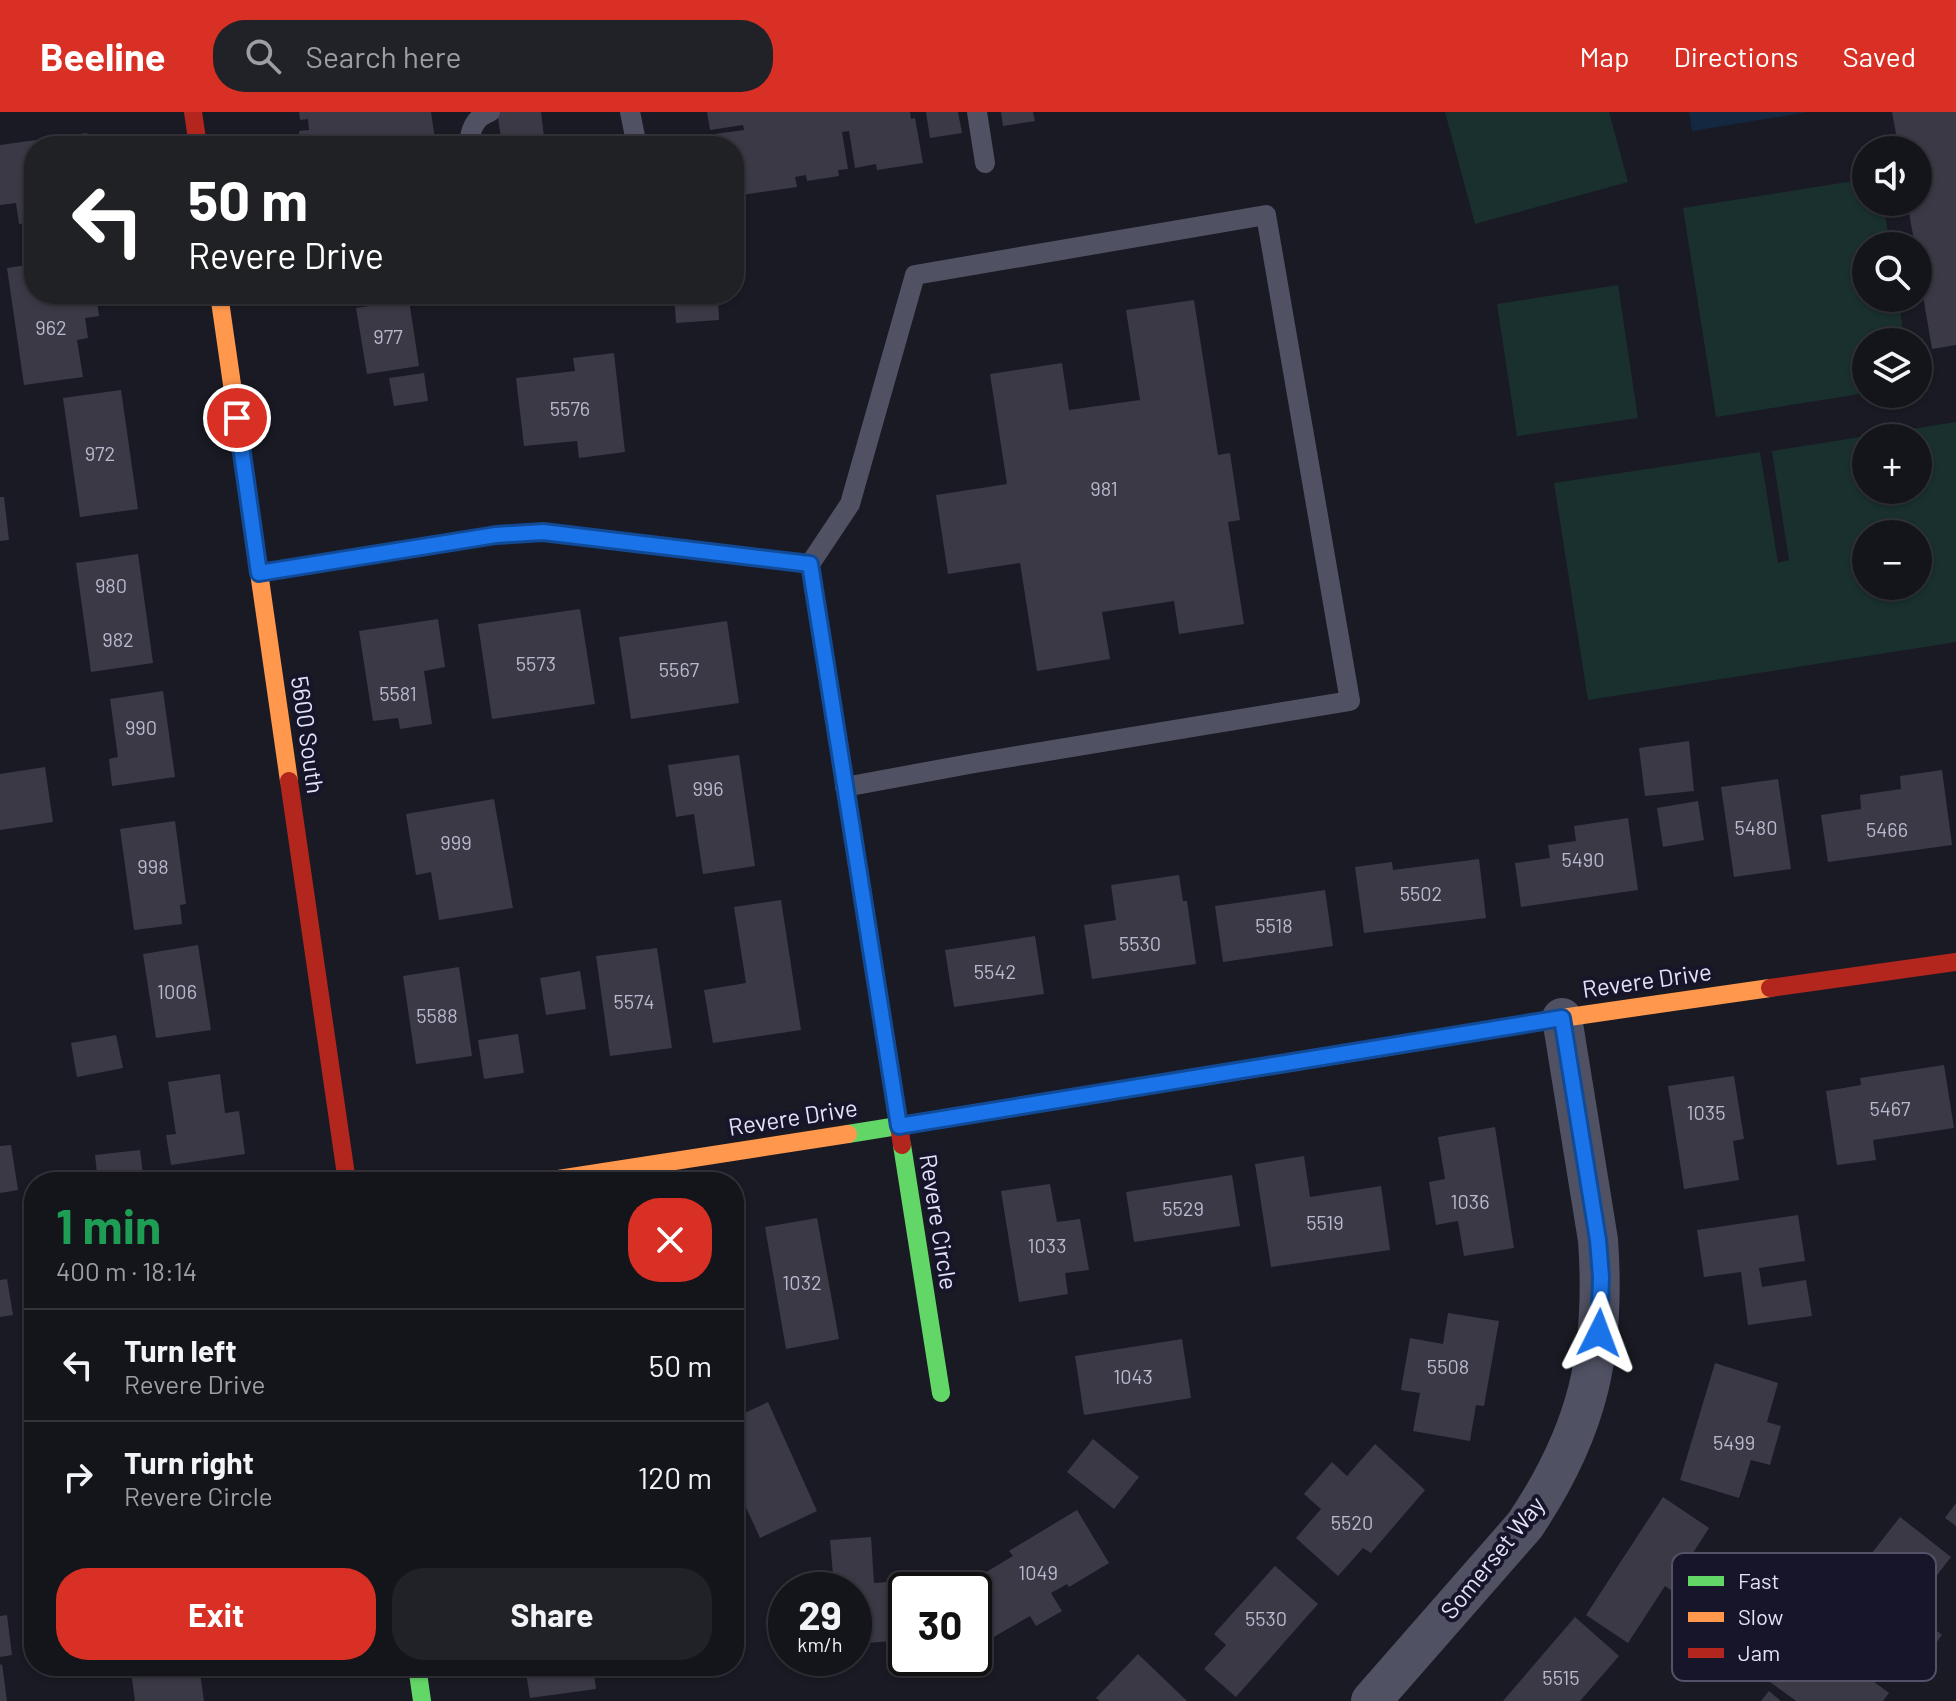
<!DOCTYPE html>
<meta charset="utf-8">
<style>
:root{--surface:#14141b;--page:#212128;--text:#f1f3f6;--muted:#9d9ea3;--line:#33333a;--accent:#d93025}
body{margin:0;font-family:Barlow,sans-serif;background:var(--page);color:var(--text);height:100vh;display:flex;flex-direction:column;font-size:30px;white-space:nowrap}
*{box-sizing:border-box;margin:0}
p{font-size:26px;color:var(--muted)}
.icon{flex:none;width:44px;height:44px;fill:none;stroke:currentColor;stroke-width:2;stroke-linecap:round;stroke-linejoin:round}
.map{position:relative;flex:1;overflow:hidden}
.side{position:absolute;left:24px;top:1060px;width:720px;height:504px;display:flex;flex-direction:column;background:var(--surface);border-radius:32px;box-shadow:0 2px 6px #0004,0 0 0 2px var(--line)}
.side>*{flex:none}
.hud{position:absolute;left:24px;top:24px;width:720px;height:168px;border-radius:32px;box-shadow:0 2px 6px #0004,0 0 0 2px var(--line);background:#202124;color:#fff;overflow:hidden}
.controls{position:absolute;left:1852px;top:24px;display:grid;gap:16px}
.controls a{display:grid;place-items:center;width:80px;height:80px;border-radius:50%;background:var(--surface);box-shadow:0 2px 6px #0004,0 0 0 2px var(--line);font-size:40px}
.speed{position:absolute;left:768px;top:1460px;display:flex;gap:16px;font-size:40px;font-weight:700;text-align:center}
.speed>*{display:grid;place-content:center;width:104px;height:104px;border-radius:50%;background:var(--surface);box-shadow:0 2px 6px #0004,0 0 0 2px var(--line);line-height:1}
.speed small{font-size:20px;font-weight:400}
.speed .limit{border:4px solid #111;border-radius:12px;background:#fff;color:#111}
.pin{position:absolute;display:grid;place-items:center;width:68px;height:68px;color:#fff;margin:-34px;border:4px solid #fff;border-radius:50%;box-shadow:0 2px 8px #0007}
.me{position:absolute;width:88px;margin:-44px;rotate:3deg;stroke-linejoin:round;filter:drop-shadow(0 0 6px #0008)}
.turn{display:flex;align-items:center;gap:28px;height:168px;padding:0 32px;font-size:36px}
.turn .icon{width:104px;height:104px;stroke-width:2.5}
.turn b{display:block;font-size:56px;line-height:68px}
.round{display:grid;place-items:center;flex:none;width:84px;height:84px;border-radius:32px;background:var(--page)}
.summary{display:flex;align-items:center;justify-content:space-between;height:136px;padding:0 32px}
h1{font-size:48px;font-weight:700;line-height:60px;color:#1e9e55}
.cta{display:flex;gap:16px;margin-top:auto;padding:16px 32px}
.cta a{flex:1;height:92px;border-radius:32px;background:var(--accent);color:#fff;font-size:32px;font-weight:700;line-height:92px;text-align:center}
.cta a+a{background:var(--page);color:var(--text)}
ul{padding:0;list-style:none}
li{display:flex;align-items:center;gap:24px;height:112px;padding:0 32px;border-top:2px solid var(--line)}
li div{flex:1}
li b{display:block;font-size:30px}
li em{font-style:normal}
header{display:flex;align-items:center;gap:48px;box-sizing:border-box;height:112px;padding:0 40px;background:var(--accent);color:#fff}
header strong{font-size:38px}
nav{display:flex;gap:44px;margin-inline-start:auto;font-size:28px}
.search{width:560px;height:72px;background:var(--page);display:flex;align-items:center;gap:20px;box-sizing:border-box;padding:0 28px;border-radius:32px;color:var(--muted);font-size:30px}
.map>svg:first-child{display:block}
.green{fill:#19302e;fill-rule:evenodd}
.water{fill:#142941}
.building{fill:#3a3945}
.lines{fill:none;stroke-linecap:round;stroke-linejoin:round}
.lane{stroke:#505264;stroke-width:20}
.street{stroke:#505264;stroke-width:40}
.fast{stroke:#63d668;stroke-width:18}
.slow{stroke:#ff974d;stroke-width:18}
.jam{stroke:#b3261e;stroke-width:18}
.route-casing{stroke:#114b97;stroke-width:20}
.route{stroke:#1a73e8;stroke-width:14}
.labels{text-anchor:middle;stroke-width:8;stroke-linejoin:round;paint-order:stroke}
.number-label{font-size:20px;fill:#b8b8ce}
.street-label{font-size:24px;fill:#e2e2fb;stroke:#161529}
.key{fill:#161529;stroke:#535268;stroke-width:2}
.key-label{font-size:22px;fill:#e2e2fb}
</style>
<header>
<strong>Beeline</strong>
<div class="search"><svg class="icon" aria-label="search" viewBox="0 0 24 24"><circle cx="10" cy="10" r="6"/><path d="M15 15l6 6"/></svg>Search here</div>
<nav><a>Map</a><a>Directions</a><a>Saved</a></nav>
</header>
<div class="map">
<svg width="1956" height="1589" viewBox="0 0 1956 1589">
<rect width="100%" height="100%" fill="#1a1a24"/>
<!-- green -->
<g class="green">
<path d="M1445,0H1609L1628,70L1475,112Z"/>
<path d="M1866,67V90H1883L1890,134H1866V186H1898L1905,230H1866V281L1716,305L1683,96Z"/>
<path d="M1618,173L1638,306L1517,324L1497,192Z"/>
<path d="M1956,310V530L1588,588L1554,371L1760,340L1778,451L1789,448L1772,339ZM1866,326H1918V378H1866ZM1918,422V474H1866V422Z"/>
</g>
<!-- water -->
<path class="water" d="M1689,0H1808L1692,19Z"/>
<!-- building -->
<g class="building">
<path d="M299,0H431L436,34H301L299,19L309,18L308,7L300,8Z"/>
<path d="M497,0H541L544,25L502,32Z"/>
<path d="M707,0H910L911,7L915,6L923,51L877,58L876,52L855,56L849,19L842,20L848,57L838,58L839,64L807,69L806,63L795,65L797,75L734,84V34H717L715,22L744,18L743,13L710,18Z"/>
<path d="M926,0H958L962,21L930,26Z"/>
<path d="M1001,0H1033L1035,9L1003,14Z"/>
<path d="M1892,0H1956V233L1932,237L1918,154V134H1915L1907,90H1918V38H1899Z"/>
<path d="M87,21L89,34H34V110L19,112L16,91L0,93V33Z"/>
<path d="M606,24L608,34H555V32Z"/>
<path d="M34,152V182H96L99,204L85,206L88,226L77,228L83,265L24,273L7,156Z"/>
<path d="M674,182H718L719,208L676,211Z"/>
<path d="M409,188L419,254L367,262L356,196Z"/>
<path d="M1194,188L1218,343L1230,341L1240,408L1228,410L1244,512L1179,522L1174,489L1102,500L1110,547L1037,559L1020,451L948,462L936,383L1007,372L990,262L1062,251L1069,298L1140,288L1126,198Z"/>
<path d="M614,241L625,340L579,346L577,329L524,334L516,266L575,259L573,246Z"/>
<path d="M424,261L428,289L394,294L389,266Z"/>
<path d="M121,278L138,397L80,405L63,286Z"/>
<path d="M0,385H4L9,428L0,429Z"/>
<path d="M138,442L153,551L91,560L76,451Z"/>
<path d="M580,497L595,592L492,607L478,512Z"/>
<path d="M438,507L445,555L424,559L432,612L400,617L398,606L373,609L359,519Z"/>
<path d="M727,509L739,591L631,607L619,525Z"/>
<path d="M163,579L175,665L112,674L109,647L118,645L110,587Z"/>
<path d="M1689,629L1694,679L1645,684L1639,636Z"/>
<path d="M739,643L755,754L703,762L694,702L676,705L668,653Z"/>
<path d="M45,655L53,710L0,718V662Z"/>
<path d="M1942,658L1952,733L1828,750L1821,703L1861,697L1860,683L1901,677L1900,664Z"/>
<path d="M1778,667L1791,757L1734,765L1721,675Z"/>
<path d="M494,687L513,796L439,808L431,760L416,763L406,702Z"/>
<path d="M1698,689L1704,728L1663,735L1657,696Z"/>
<path d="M1628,706L1638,778L1521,795L1515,751L1550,746L1548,733L1576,729L1574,714Z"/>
<path d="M175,709L186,792L180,793L182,812L134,818L120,717Z"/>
<path d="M1479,747L1486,806L1364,821L1355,755L1392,750L1393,758Z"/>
<path d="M1179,763L1183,789H1187L1196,852L1092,867L1084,813L1116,808L1111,773Z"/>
<path d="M1325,778L1333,834L1223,850L1215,794Z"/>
<path d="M781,788L801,918L713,931L704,878L746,871L734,795Z"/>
<path d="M1035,824L1044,882L954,895L945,838Z"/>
<path d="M198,833L211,918L156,926L143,842Z"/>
<path d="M657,836L672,936L610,944L596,844Z"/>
<path d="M459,855L472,944L416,952L403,864Z"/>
<path d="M580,859L586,897L546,903L540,866Z"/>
<path d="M518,922L524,961L484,967L478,928Z"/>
<path d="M116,923L123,956L77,965L71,931Z"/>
<path d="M1944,953L1954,1016L1873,1028L1876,1048L1837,1053L1826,979L1861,973L1860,966Z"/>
<path d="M220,962L225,1001L239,999L245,1042L171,1053L166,1023L176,1022L168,970Z"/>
<path d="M1734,964L1744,1027L1733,1029L1739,1068L1684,1077L1668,974Z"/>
<path d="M1495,1015L1514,1136L1464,1144L1458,1109L1436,1113L1429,1070L1445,1067L1438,1025Z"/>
<path d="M11,1033L18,1078L0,1081V1034Z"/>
<path d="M140,1038L144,1070H98L95,1043Z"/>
<path d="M1304,1044L1310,1085L1381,1074L1390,1138L1271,1155L1255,1052Z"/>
<path d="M1232,1063L1240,1114L1134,1130L1126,1080Z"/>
<path d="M1050,1072L1057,1110L1080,1107L1089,1158L1065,1161L1068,1182L1019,1190L1001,1079Z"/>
<path d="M1798,1103L1805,1149L1759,1156L1762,1175L1806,1168L1812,1204L1748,1213L1741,1160L1704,1165L1697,1118Z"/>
<path d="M817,1106L839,1227L786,1237L765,1115Z"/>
<path d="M7,1167L13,1203L0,1205V1168Z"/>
<path d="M1448,1201L1499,1209L1484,1294L1476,1293L1470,1329L1413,1319L1420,1281L1401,1278L1410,1226L1443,1232Z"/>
<path d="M1182,1227L1191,1286L1084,1303L1075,1244Z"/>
<path d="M1715,1251L1778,1271L1767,1310L1781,1314L1770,1353L1751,1348L1739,1386L1680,1368Z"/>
<path d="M768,1290L817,1399L760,1426L734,1369V1306Z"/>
<path d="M1093,1327L1139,1365L1114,1397L1067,1360Z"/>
<path d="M1375,1332L1425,1378L1371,1441L1363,1436L1338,1464L1296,1426L1321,1397L1304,1382L1332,1350L1347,1364Z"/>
<path d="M1663,1385L1709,1416L1686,1452L1704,1463L1687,1489L1665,1474L1628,1531L1586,1503Z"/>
<path d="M1956,1391V1414L1945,1406Z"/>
<path d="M1077,1398L1109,1451L1069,1475L1067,1472L1051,1481L1062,1499L1036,1514L1030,1504L992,1526L974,1496V1478H963L961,1475L1013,1444L1009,1439Z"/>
<path d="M1900,1405L1951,1445L1910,1498L1942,1523L1913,1561L1829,1496Z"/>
<path d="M871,1425L874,1471L937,1466L938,1478H906V1528L854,1532V1478H804L803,1465L833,1463L830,1428Z"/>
<path d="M1275,1454L1318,1492L1236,1585L1204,1557L1226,1533L1214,1522Z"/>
<path d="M7,1503L12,1543L0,1545V1504Z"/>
<path d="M1575,1505L1619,1544L1580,1589H1503Z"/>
<path d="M1807,1520L1889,1581L1883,1589H1796L1770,1570Z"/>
<path d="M1138,1542L1187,1589H1100L1096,1586Z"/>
<path d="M2,1552L7,1589H0V1553Z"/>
<path d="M173,1554H199L204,1589H135L131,1560Z"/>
<path d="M227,1554H283V1556L228,1564Z"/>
<path d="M525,1554H593L596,1577L530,1586Z"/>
<path d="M1769,1579L1781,1589H1761Z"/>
</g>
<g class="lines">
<!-- lane -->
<g class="lane">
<path d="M630,0L637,34"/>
<path d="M977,0L985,51"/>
<path d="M469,34C470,18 474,6 490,0"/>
<path d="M810,452L850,392L915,163L1266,103L1350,589L975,651L845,675"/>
</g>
<!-- street -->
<path class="street" d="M1371,1589L1525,1413C1588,1319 1606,1241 1598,1128L1562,906"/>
<!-- fast -->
<g class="fast">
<path d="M259,461L496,423L543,420L567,423"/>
<path d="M848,1022L1362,939"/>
<path d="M902,1033L941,1281"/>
<path d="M417,1554L422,1589"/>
</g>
<!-- slow -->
<g class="slow">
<path d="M219,182L289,669"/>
<path d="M567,423L810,452L822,529"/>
<path d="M1362,939L1562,906L1770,876"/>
<path d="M539,1070L848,1022"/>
</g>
<!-- jam -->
<g class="jam">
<path d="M193,0L198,34"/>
<path d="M822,529L902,1033"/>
<path d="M289,669L347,1070"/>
<path d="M1770,876L1956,850"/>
</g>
</g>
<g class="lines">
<defs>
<path id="route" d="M237,306L259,461L496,423L543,420L810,452L899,1014L1562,906L1598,1128L1601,1165L1599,1221"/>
</defs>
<!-- route casing -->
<use href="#route" class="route-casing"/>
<!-- route -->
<use href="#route" class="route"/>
</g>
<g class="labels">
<!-- number labels -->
<g class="number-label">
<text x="51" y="223">962</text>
<text x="388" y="232">977</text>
<text x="570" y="304">5576</text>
<text x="100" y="349">972</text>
<text x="1104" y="384">981</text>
<text x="111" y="481">980</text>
<text x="118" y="535">982</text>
<text x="536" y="559">5573</text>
<text x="679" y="565">5567</text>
<text x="398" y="589">5581</text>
<text x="141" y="623">990</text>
<text x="708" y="684">996</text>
<text x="1756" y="723">5480</text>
<text x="1887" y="725">5466</text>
<text x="456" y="738">999</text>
<text x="1583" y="755">5490</text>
<text x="153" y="762">998</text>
<text x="1421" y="789">5502</text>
<text x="1274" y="821">5518</text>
<text x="1140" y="839">5530</text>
<text x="995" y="867">5542</text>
<text x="177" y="887">1006</text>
<text x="634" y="897">5574</text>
<text x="437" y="911">5588</text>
<text x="1890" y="1004">5467</text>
<text x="1706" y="1008">1035</text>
<text x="1470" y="1097">1036</text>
<text x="1183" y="1104">5529</text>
<text x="1325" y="1118">5519</text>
<text x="1047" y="1141">1033</text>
<text x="802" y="1178">1032</text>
<text x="1448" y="1262">5508</text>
<text x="1133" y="1272">1043</text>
<text x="1734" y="1338">5499</text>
<text x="1352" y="1418">5520</text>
<text x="1038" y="1468">1049</text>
<text x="1266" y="1514">5530</text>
<text x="1561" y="1573">5515</text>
</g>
<!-- street labels -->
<g class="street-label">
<text transform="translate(307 623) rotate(82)" y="8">5600 South</text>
<text transform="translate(1647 869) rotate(-8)" y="8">Revere Drive</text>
<text transform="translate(793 1006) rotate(-9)" y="8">Revere Drive</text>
<text transform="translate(938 1110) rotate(81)" y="8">Revere Circle</text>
<text transform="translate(1493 1446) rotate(-51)" y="8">Somerset Way</text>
</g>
</g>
<!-- legend -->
<rect x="1672" y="1441" width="264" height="128" rx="12" class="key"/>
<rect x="1688" y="1464" width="36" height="10" fill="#63d668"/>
<rect x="1688" y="1500" width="36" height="10" fill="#ff974d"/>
<rect x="1688" y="1536" width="36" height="10" fill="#b3261e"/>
<g class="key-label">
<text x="1738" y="1477">Fast</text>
<text x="1738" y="1513">Slow</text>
<text x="1738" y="1549">Jam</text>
</g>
</svg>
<div class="controls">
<a><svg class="icon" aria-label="sound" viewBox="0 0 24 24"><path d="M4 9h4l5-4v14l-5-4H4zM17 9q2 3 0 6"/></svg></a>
<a><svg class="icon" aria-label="search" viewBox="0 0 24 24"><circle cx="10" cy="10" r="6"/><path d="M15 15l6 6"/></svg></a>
<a><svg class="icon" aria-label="layers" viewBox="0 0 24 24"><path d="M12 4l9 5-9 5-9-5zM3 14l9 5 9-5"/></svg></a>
<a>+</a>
<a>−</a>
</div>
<div class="speed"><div>29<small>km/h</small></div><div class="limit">30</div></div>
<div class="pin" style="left:237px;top:306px;background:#d93025"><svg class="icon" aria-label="arrive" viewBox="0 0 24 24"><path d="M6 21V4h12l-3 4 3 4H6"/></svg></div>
<svg class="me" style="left:1599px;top:1221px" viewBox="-20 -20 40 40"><path d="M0-17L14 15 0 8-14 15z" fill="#1a73e8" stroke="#fff" stroke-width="4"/></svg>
<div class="hud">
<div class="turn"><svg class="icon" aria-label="left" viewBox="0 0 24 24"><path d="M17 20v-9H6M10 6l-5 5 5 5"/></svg><div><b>50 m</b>Revere Drive</div></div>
</div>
<section class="side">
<div class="summary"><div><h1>1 min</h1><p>400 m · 18:14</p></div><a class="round" style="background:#d93025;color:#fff"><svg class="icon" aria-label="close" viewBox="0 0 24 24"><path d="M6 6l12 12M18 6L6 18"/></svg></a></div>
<ul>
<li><svg class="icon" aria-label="left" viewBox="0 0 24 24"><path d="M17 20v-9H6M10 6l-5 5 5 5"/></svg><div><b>Turn left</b><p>Revere Drive</p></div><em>50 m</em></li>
<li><svg class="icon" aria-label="right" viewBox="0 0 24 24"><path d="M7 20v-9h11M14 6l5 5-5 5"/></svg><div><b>Turn right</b><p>Revere Circle</p></div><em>120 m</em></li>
</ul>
<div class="cta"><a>Exit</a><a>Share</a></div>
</section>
</div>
